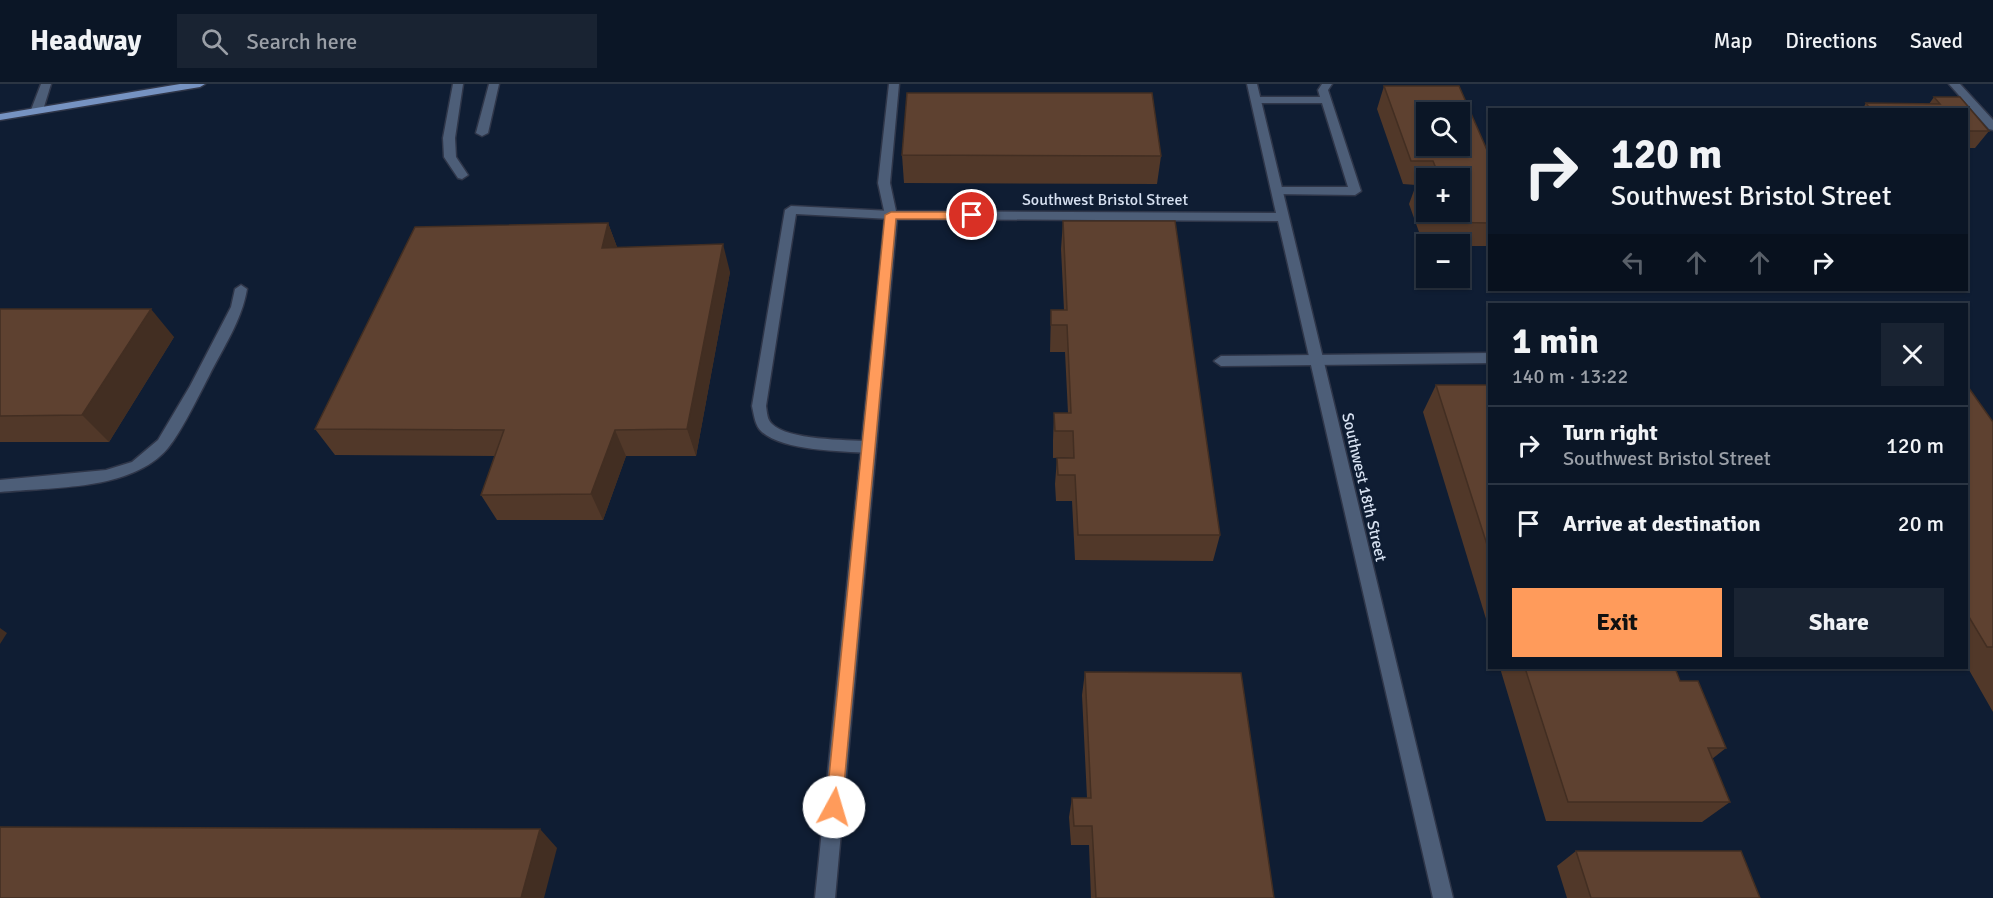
<!DOCTYPE html>
<meta charset="utf-8">
<style>
:root{--surface:#0b1626;--page:#192332;--text:#f1f3f6;--muted:#9a9fa7;--line:#2b3543;--accent:#ff9b5b}
body{margin:0;font-family:Signika,sans-serif;background:var(--page);color:var(--text);height:100vh;display:flex;flex-direction:column;font-size:22px;white-space:nowrap}
*{box-sizing:border-box;margin:0}
p{font-size:20px;color:var(--muted)}
.icon{flex:none;width:33px;height:33px;fill:none;stroke:currentColor;stroke-width:2;stroke-linecap:round;stroke-linejoin:round}
.map{position:relative;flex:1;overflow:hidden}
.panel{position:absolute;left:1488px;top:219px;width:480px;height:366px;display:flex;flex-direction:column;background:var(--surface);border-radius:0px;box-shadow:0 2px 4px #0004,0 0 0 2px var(--line)}
.panel>*{flex:none}
.top-card{position:absolute;left:1488px;top:24px;width:480px;height:183px;border-radius:0px;box-shadow:0 2px 4px #0004,0 0 0 2px var(--line);background:#0b1626;color:var(--text);overflow:hidden}
.fabs{position:absolute;left:1416px;top:18px;display:grid;gap:12px}
.fabs a{display:grid;place-items:center;width:54px;height:54px;border-radius:0px;background:var(--surface);box-shadow:0 2px 4px #0004,0 0 0 2px var(--line);font-size:30px}
.pin{position:absolute;display:grid;place-items:center;width:51px;height:51px;color:#fff;margin:-26px;border:3px solid #fff;border-radius:50%;box-shadow:0 2px 6px #0007}
.me{position:absolute;width:66px;margin:-33px;rotate:6deg;stroke-linejoin:round;filter:drop-shadow(0 0 4px #0008)}
.turn{display:flex;align-items:center;gap:21px;height:126px;padding:0 24px;font-size:27px}
.turn .icon{width:78px;height:78px;stroke-width:2.5}
.turn b{display:block;font-size:42px;line-height:51px}
.lanes{display:flex;align-items:center;height:57px;padding:0 24px;background:#0003;justify-content:center;gap:30px;direction:ltr}
.lanes .off{opacity:.35}
.round{display:grid;place-items:center;flex:none;width:63px;height:63px;border-radius:0px;background:var(--page)}
.head{display:flex;align-items:center;justify-content:space-between;height:102px;padding:0 24px}
h1{font-size:36px;font-weight:700;line-height:45px}
.button{display:flex;gap:12px;margin-top:auto;padding:12px 24px}
.button a{flex:1;height:69px;border-radius:0px;background:var(--accent);color:#111;font-size:24px;font-weight:700;line-height:69px;text-align:center}
.button a+a{background:var(--page);color:var(--text)}
ul{padding:0;list-style:none}
li{display:flex;align-items:center;gap:18px;height:78px;padding:0 24px;border-top:2px solid var(--line)}
li div{flex:1}
li b{display:block;font-size:22px}
li em{font-style:normal}
header{display:flex;align-items:center;gap:36px;box-sizing:border-box;height:84px;padding:0 30px;background:var(--surface);border-bottom:2px solid var(--line)}
header strong{font-size:28px}
nav{display:flex;gap:33px;margin-inline-start:auto;font-size:21px}
.search{width:420px;height:54px;background:var(--page);display:flex;align-items:center;gap:15px;box-sizing:border-box;padding:0 21px;border-radius:0px;color:var(--muted);font-size:22px}
.map>svg:first-child{display:block}
.lines{fill:none;stroke-linecap:round;stroke-linejoin:round}
.service-casing{stroke:#2f3649;stroke-width:3}
.minor-casing{stroke:#2f3649;stroke-width:3}
.tertiary-casing{stroke:#2f3649;stroke-width:3}
.primary-casing{stroke:#2f3649;stroke-width:3}
.service{fill:#4d5e78;fill-rule:evenodd}
.minor{fill:#4d5e78;fill-rule:evenodd}
.tertiary{fill:#4d5e78;fill-rule:evenodd}
.primary{fill:#7693c2;fill-rule:evenodd}
.wall{fill:#513829;fill-rule:evenodd}
.shaded-wall{fill:#422e22}
.building{fill:#5e4130;stroke:#422e22;stroke-width:1.5;fill-rule:evenodd}
.route{fill:#ff9b5b;stroke:#a6653b;stroke-width:1.5}
.labels{text-anchor:middle;stroke-width:4.5;stroke-linejoin:round;paint-order:stroke}
.street-label{font-size:16px;fill:#d7e1f1;stroke:#0f1d33}
</style>
<header>
<strong>Headway</strong>
<div class="search"><svg class="icon" aria-label="search" viewBox="0 0 24 24"><circle cx="10" cy="10" r="6"/><path d="M15 15l6 6"/></svg>Search here</div>
<nav><a>Map</a><a>Directions</a><a>Saved</a></nav>
</header>
<div class="map">
<svg width="1993" height="814" viewBox="0 0 1993 814">
<rect width="100%" height="100%" fill="#0f1d33"/>
<g class="lines">
<defs>
<g id="service">
<path d="M453,0H463L455,54L456,73L468,91L462,95L458,94L444,73L443,54Z"/>
<path d="M489,0H499L488,49L482,52L476,49Z"/>
<path d="M1322,0H1332L1328,6L1361,107L1355,111L1274,110V104L1278,103H1348L1322,19H1256L1251,16L1256,13H1320L1318,6Z"/>
<path d="M1949,0H1960L1993,36V46L1989,45Z"/>
<path d="M791,122L891,127L897,131L891,135L796,130L766,322C767,328 767,336 772,340C788,356 846,356 869,357L874,359L876,363L874,367L869,369C841,367 784,367 762,348C755,342 754,331 752,322L785,126Z"/>
<path d="M241,201L247,205C242,236 223,264 209,292C198,313 182,347 168,364C132,407 52,403 0,408V396L106,386L132,378L158,356L190,302L231,223L235,205Z"/>
<path d="M1490,269V279L1221,282L1214,277L1221,272Z"/>
</g>
<path id="minor" d="M889,0H899L890,99L896,127L1276,129L1247,0H1257L1453,814H1433L1278,137L897,135L835,814H815L885,131L878,99Z"/>
<path id="tertiary" d="M41,0H51L43,26L37,29L31,26Z"/>
<path id="primary" d="M180,0H205L200,3L0,36V30Z"/>
</defs>
<!-- service casing -->
<use href="#service" class="service-casing"/>
<!-- minor casing -->
<use href="#minor" class="minor-casing"/>
<!-- tertiary casing -->
<use href="#tertiary" class="tertiary-casing"/>
<!-- primary casing -->
<use href="#primary" class="primary-casing"/>
<!-- service -->
<use href="#service" class="service"/>
<!-- minor -->
<use href="#minor" class="minor"/>
<!-- tertiary -->
<use href="#tertiary" class="tertiary"/>
<!-- primary -->
<use href="#primary" class="primary"/>
</g>
<!-- wall -->
<g class="wall">
<path d="M1384,2L1490,73V162H1460V160H1426V162H1424L1409,120L1416,101L1403,100L1377,25ZM1426,94H1460V128H1426Z"/>
<path d="M1934,13H1960L1989,47L1975,64H1966V26H1862L1866,19L1929,20Z"/>
<path d="M902,71L1161,72L1157,100L904,99Z"/>
<path d="M1063,137L1220,451L1213,477L1075,476L1072,417H1056L1055,400L1057,374L1071,373L1053,374V356L1054,329H1068L1065,268H1050L1051,226H1064L1061,165Z"/>
<path d="M608,139L617,163L730,188L696,372H626L603,436H497L481,411L495,372L335,371L315,345Z"/>
<path d="M0,225L174,253L109,358H0Z"/>
<path d="M1966,300L1993,338V628L1969,586H1954L1952,584H1966Z"/>
<path d="M1436,301H1490V548L1423,328Z"/>
<path d="M1500,584H1675L1680,597L1726,664L1712,675L1730,718L1702,738L1546,737Z"/>
<path d="M1085,588L1274,814H1091L1089,761H1071L1069,733L1072,714H1087L1082,611Z"/>
<path d="M1576,767L1760,814H1567L1557,782Z"/>
</g>
<!-- shaded-wall -->
<g class="shaded-wall">
<path d="M608,139L618,166L602,164Z"/>
<path d="M723,160L730,188L696,372L687,345Z"/>
<path d="M151,225L174,253L109,358L82,331Z"/>
<path d="M615,346L626,372L603,436L591,410Z"/>
<path d="M0,544L7,549L0,560Z"/>
<path d="M540,745L557,764L544,814H521Z"/>
</g>
<!-- building -->
<g class="building">
<path d="M1384,2H1459L1490,73V139L1433,138L1429,128H1460V94H1440L1433,77H1411ZM1426,28H1460V62H1426Z"/>
<path d="M907,9H1152L1161,72L902,71Z"/>
<path d="M1934,13H1960L1989,47H1966V26H1871L1866,19L1940,20Z"/>
<path d="M1418,96H1426V120Z"/>
<path d="M1063,137H1175L1220,451H1078L1075,391H1058L1057,374H1074L1073,347H1055L1054,329H1071L1067,241H1051V226H1067Z"/>
<path d="M608,139L602,164L723,160L687,345L615,346L591,410L481,411L504,346L315,345L415,143Z"/>
<path d="M0,225H151L82,331L0,332Z"/>
<path d="M1966,300L1993,338V563H1987L1966,528Z"/>
<path d="M1436,301H1490V470Z"/>
<path d="M1525,584H1675L1680,597H1698L1726,664H1708L1730,718H1568Z"/>
<path d="M1085,588L1241,589L1274,814H1096L1092,742H1074L1072,714H1091Z"/>
<path d="M0,743L540,745L521,814H0Z"/>
<path d="M1576,767H1741L1760,814H1591Z"/>
</g>
<!-- route -->
<path class="route" d="M891,128H972L978,131L972,135H896L842,723L840,728L834,731L828,728L826,723L885,131Z"/>
<g class="labels">
<!-- street labels -->
<g class="street-label">
<text x="1105" y="121">Southwest Bristol Street</text>
<text transform="translate(1365 403) rotate(77)" y="6">Southwest 18th Street</text>
</g>
</g>
</svg>
<div class="fabs">
<a><svg class="icon" aria-label="search" viewBox="0 0 24 24"><circle cx="10" cy="10" r="6"/><path d="M15 15l6 6"/></svg></a>
<a>+</a>
<a>−</a>
</div>
<div class="pin" style="left:972px;top:131px;background:#d93025"><svg class="icon" aria-label="arrive" viewBox="0 0 24 24"><path d="M6 21V4h12l-3 4 3 4H6"/></svg></div>
<svg class="me" style="left:834px;top:723px" viewBox="-20 -20 40 40"><circle r="19" fill="#fff"/><path d="M0-13L10 11 0 6-10 11z" fill="#ff9b5b"/></svg>
<div class="top-card">
<div class="turn"><svg class="icon" aria-label="right" viewBox="0 0 24 24"><path d="M7 20v-9h11M14 6l5 5-5 5"/></svg><div><b>120 m</b>Southwest Bristol Street</div></div>
<div class="lanes"><svg class="icon off" aria-label="left" viewBox="0 0 24 24"><path d="M17 20v-9H6M10 6l-5 5 5 5"/></svg><svg class="icon off" aria-label="ahead" viewBox="0 0 24 24"><path d="M12 20V5M6 11l6-6 6 6"/></svg><svg class="icon off" aria-label="ahead" viewBox="0 0 24 24"><path d="M12 20V5M6 11l6-6 6 6"/></svg><svg class="icon" aria-label="right" viewBox="0 0 24 24"><path d="M7 20v-9h11M14 6l5 5-5 5"/></svg></div>
</div>
<section class="panel">
<div class="head"><div><h1>1 min</h1><p>140 m · 13:22</p></div><a class="round"><svg class="icon" aria-label="close" viewBox="0 0 24 24"><path d="M6 6l12 12M18 6L6 18"/></svg></a></div>
<ul>
<li><svg class="icon" aria-label="right" viewBox="0 0 24 24"><path d="M7 20v-9h11M14 6l5 5-5 5"/></svg><div><b>Turn right</b><p>Southwest Bristol Street</p></div><em>120 m</em></li>
<li><svg class="icon" aria-label="arrive" viewBox="0 0 24 24"><path d="M6 21V4h12l-3 4 3 4H6"/></svg><div><b>Arrive at destination</b></div><em>20 m</em></li>
</ul>
<div class="button"><a>Exit</a><a>Share</a></div>
</section>
</div>
